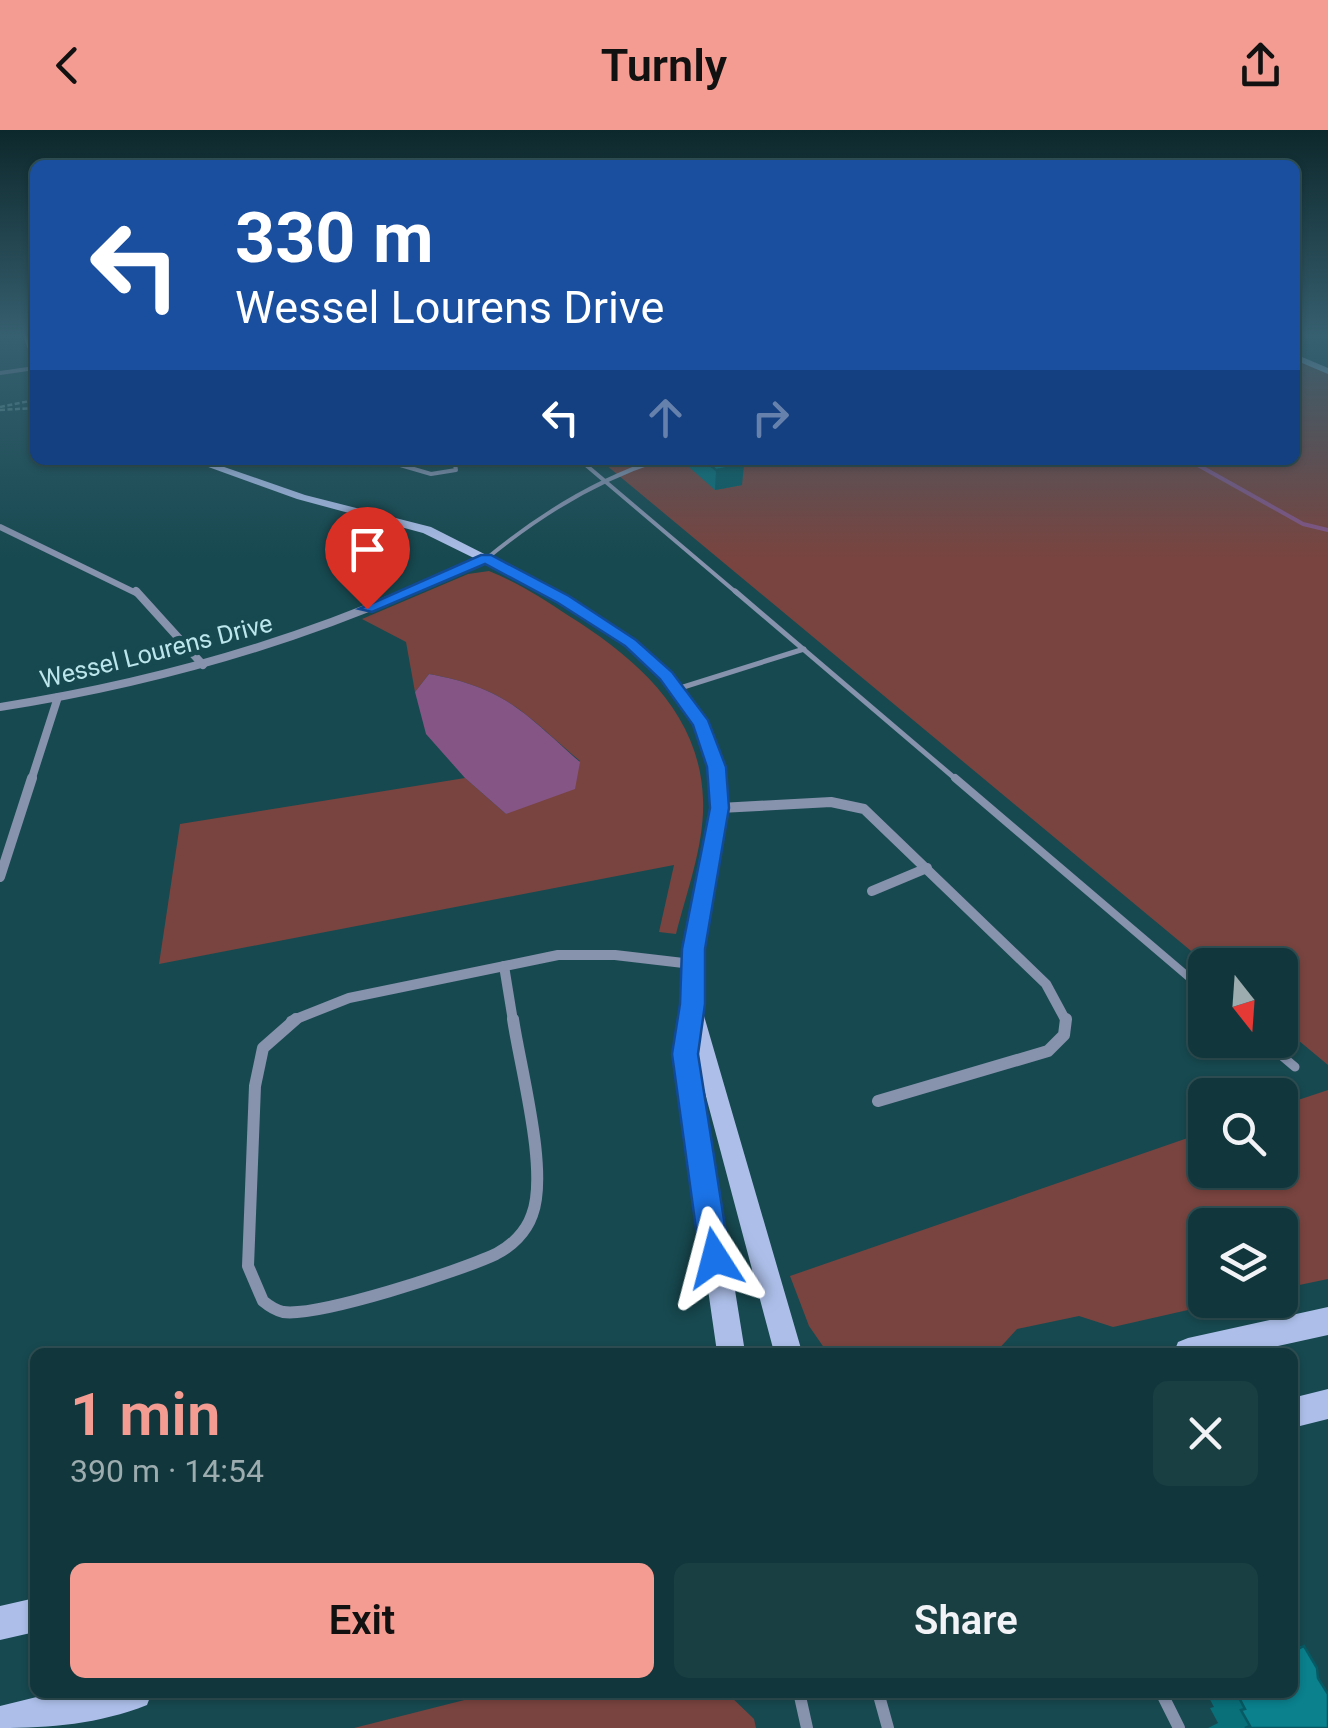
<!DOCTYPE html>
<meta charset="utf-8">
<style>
:root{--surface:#11373c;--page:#1a3f43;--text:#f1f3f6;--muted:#9cacaf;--line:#305156;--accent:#f59c92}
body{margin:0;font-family:Roboto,sans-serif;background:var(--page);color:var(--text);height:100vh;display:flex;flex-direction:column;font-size:38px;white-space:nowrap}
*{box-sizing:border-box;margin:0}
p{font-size:32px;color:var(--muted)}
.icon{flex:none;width:55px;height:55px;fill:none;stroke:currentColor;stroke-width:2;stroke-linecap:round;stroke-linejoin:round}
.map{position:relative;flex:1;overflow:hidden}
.drawer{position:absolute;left:30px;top:1218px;width:1268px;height:350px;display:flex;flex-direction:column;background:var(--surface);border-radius:15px;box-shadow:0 2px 8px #0004,0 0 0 2px var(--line)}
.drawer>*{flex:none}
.hud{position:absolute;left:30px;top:30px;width:1270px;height:305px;border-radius:15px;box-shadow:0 2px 8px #0004,0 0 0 2px var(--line);background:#1a4fa0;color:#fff;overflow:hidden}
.needle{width:65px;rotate:163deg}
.buttons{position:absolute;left:1188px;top:818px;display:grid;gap:20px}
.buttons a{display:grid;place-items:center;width:110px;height:110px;border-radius:15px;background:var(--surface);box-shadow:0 2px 8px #0004,0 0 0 2px var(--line);font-size:50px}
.pin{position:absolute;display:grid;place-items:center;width:85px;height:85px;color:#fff;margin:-102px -42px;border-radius:50% 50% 50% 0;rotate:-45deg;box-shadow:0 0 10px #0007}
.pin .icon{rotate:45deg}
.me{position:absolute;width:110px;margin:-55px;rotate:351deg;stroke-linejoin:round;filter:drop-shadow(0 0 8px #0008)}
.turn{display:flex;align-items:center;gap:35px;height:210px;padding:0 40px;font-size:45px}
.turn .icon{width:130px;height:130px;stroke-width:2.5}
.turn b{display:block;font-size:70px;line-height:85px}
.lanes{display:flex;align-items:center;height:95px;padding:0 40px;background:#0003;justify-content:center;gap:50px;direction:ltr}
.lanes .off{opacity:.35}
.round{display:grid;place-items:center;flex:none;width:105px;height:105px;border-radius:15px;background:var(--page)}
.overview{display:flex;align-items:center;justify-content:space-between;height:170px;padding:0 40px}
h1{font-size:60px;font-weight:600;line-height:75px;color:var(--accent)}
.primary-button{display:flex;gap:20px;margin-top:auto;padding:20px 40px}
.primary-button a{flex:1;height:115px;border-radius:15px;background:var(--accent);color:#111;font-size:40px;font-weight:600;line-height:115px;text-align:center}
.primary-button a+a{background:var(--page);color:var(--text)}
header{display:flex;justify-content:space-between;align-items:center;height:130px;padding:0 40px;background:var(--accent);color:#111;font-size:45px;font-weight:600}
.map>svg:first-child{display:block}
.green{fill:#79443f}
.water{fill:#855585}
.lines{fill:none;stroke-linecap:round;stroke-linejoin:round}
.stream{stroke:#855585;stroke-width:4}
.path{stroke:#5c8b91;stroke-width:2.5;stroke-dasharray:5 2.5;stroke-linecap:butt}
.lane-far4{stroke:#8792ad;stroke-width:4}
.lane-far3{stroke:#8792ad;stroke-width:5}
.lane-far2{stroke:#8792ad;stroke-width:8}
.lane-far1{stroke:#8792ad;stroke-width:9}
.lane{stroke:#8792ad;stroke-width:12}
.street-far3{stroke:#8792ad;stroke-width:6}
.street-far2{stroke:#8792ad;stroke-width:8}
.street-far1{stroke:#8792ad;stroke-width:10}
.street{stroke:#8792ad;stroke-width:12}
.secondary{fill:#adbfe9;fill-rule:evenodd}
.wall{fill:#096f79}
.shaded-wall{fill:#075a63}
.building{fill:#0a818d;stroke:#075a63;stroke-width:2.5}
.route{fill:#1a73e8;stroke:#114b97;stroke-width:2.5}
.labels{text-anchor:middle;stroke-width:10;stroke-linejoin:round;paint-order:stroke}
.far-street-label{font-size:25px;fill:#bce6ec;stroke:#174950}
</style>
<header><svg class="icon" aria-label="back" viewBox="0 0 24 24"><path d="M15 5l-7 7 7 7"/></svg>Turnly<svg class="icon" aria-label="share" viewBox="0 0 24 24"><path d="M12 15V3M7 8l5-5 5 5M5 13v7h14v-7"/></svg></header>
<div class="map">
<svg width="1328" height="1598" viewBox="0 0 1328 1598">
<rect width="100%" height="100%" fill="#174950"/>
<!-- green -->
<g class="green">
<path d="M1295,228L1328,242V935L1280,895V835H1208L600,330H1295Z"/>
<path d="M489,441C517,452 544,469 569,486C636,528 700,583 703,669C705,713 687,761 676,804L659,802L674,735L159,834L180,694L465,648L506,684L580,631C524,583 506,558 429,544L415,562L406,512L362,489L468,444Z"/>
<path d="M1328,960V1149L1280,1159V1095H1205V1170H1232L1113,1197L1079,1186L1017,1199L996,1222H827L809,1196L790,1146L1205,1002V1040H1280V976Z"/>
<path d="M496,1562L727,1563L754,1589L756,1598H354Z"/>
</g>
<!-- water -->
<path class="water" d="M429,544C506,558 524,583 580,632L575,659L506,684L465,648L426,604L415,562Z"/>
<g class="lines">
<!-- stream -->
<path class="stream" d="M1189,330L1303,394L1328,400"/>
<!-- path -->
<g class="path">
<path d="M0,277L35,270"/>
<path d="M0,280L35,278"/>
</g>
<!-- lane-far4 -->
<g class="lane-far4">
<path d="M0,243L35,238"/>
<path d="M383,330L431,344L456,340L454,330"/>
<path d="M580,330L738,464"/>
<path d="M486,429C538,386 593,351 658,330"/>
</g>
<!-- lane-far3 -->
<g class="lane-far3">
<path d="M735,461L958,651"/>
<path d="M677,559L804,519"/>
</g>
<!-- lane-far2 -->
<path class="lane-far2" d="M955,648L1205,861"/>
<!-- lane-far1 -->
<path class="lane-far1" d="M1263,910L1295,937"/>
<!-- lane -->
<g class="lane">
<path d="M799,1562L807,1598"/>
<path d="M878,1562L888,1598"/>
<path d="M1161,1562L1179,1598"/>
</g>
<!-- street-far3 -->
<g class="street-far3">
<path d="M0,397L138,464"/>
<path d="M403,464L486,429"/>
</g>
<!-- street-far2 -->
<g class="street-far2">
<path d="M136,461L203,535"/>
<path d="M0,577C142,555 277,518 409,461"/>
<path d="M31,651L58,567"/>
</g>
<!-- street-far1 -->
<g class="street-far1">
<path d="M720,678L831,672L864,679L1046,854L1066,891"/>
<path d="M0,747L32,648"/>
<path d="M872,761L927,738"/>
<path d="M504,836L513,891"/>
<path d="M291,891L349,868L558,825H615L692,834"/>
</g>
<!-- street -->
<g class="street">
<path d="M296,889L263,918L255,956L248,1136L263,1171C269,1176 275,1180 283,1182C319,1187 460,1141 496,1124C512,1116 526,1102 532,1085C549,1042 520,937 513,889"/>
<path d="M878,971L1048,921L1064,905L1066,889"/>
</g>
<!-- secondary -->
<g class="secondary">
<path d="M23,205H31L35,231L31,228Z"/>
<path d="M1295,224L1328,238V244L1295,230Z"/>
<path d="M189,330H204L305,365L431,397L569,467L636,510L671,543L709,594L724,637L729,678L703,819L702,879L802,1222H774L700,944L745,1222H717L674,924L681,874L683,819L711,678L708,637L693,594L661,549L626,516L559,473L482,432L423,403L297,369Z"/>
<path d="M1328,1177V1205L1250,1222H1174L1178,1212L1188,1208Z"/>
<path d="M1328,1259V1289L1292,1298V1268Z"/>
<path d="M35,1468V1502L0,1510V1476Z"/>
<path d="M57,1562H152L147,1575C99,1594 50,1598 0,1598V1576Z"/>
</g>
</g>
<!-- wall -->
<g class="wall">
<path d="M681,330H737L742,355L715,360Z"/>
<path d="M1294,1516H1304L1318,1548L1328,1598H1208L1218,1593L1210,1578L1214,1577L1206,1562H1292Z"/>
</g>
<!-- shaded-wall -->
<path class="shaded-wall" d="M744,335L742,355L715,360L716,340Z"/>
<!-- building -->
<g class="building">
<path d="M704,330H737L744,335L716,340Z"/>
<path d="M1292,1514L1296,1520L1304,1516L1317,1538L1318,1548L1328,1564V1598H1245L1250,1596L1241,1580L1245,1579L1236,1562H1292Z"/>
</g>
<!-- sky -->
<linearGradient id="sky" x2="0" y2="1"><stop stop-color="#0d282c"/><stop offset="0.48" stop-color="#365f6f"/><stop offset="1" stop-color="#365f6f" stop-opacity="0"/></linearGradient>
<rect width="1328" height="428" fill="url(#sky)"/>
<!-- route -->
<path class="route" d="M481,425H491L569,466L636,510L672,542L708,590L726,637L729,678L705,819V874L698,924L730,1128L725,1138L715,1143L704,1138L700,1128L672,924L680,874L682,819L710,678L707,637L693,595L660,549L625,516L558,473L485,434L372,482L359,479Z"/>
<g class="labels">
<!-- far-street labels -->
<g class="far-street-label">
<text transform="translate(156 521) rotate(-14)" y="9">Wessel Lourens Drive</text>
</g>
</g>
</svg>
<div class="buttons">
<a><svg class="needle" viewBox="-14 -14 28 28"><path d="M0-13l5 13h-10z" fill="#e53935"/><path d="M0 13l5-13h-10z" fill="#9cacaf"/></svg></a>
<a><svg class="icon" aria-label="search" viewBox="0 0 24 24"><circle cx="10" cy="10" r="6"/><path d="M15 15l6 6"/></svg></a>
<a><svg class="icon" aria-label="layers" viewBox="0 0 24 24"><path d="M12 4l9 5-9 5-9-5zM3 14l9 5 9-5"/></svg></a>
</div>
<div class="pin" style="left:367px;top:479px;background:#d93025"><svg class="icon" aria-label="arrive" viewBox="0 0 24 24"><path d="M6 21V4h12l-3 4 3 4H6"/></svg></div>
<svg class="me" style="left:715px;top:1128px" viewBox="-20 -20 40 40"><path d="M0-17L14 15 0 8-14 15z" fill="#1a73e8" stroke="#fff" stroke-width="4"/></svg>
<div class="hud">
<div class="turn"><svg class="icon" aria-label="left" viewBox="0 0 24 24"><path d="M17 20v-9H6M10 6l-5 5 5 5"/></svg><div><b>330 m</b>Wessel Lourens Drive</div></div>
<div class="lanes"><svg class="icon" aria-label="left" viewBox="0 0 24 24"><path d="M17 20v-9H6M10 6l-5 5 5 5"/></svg><svg class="icon off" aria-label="ahead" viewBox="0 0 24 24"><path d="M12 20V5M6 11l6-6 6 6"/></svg><svg class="icon off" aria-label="right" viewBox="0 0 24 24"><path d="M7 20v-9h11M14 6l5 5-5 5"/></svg></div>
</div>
<section class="drawer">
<div class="overview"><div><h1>1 min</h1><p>390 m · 14:54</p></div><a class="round"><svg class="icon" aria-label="close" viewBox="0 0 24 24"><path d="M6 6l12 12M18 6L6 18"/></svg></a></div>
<div class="primary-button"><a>Exit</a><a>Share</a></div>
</section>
</div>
